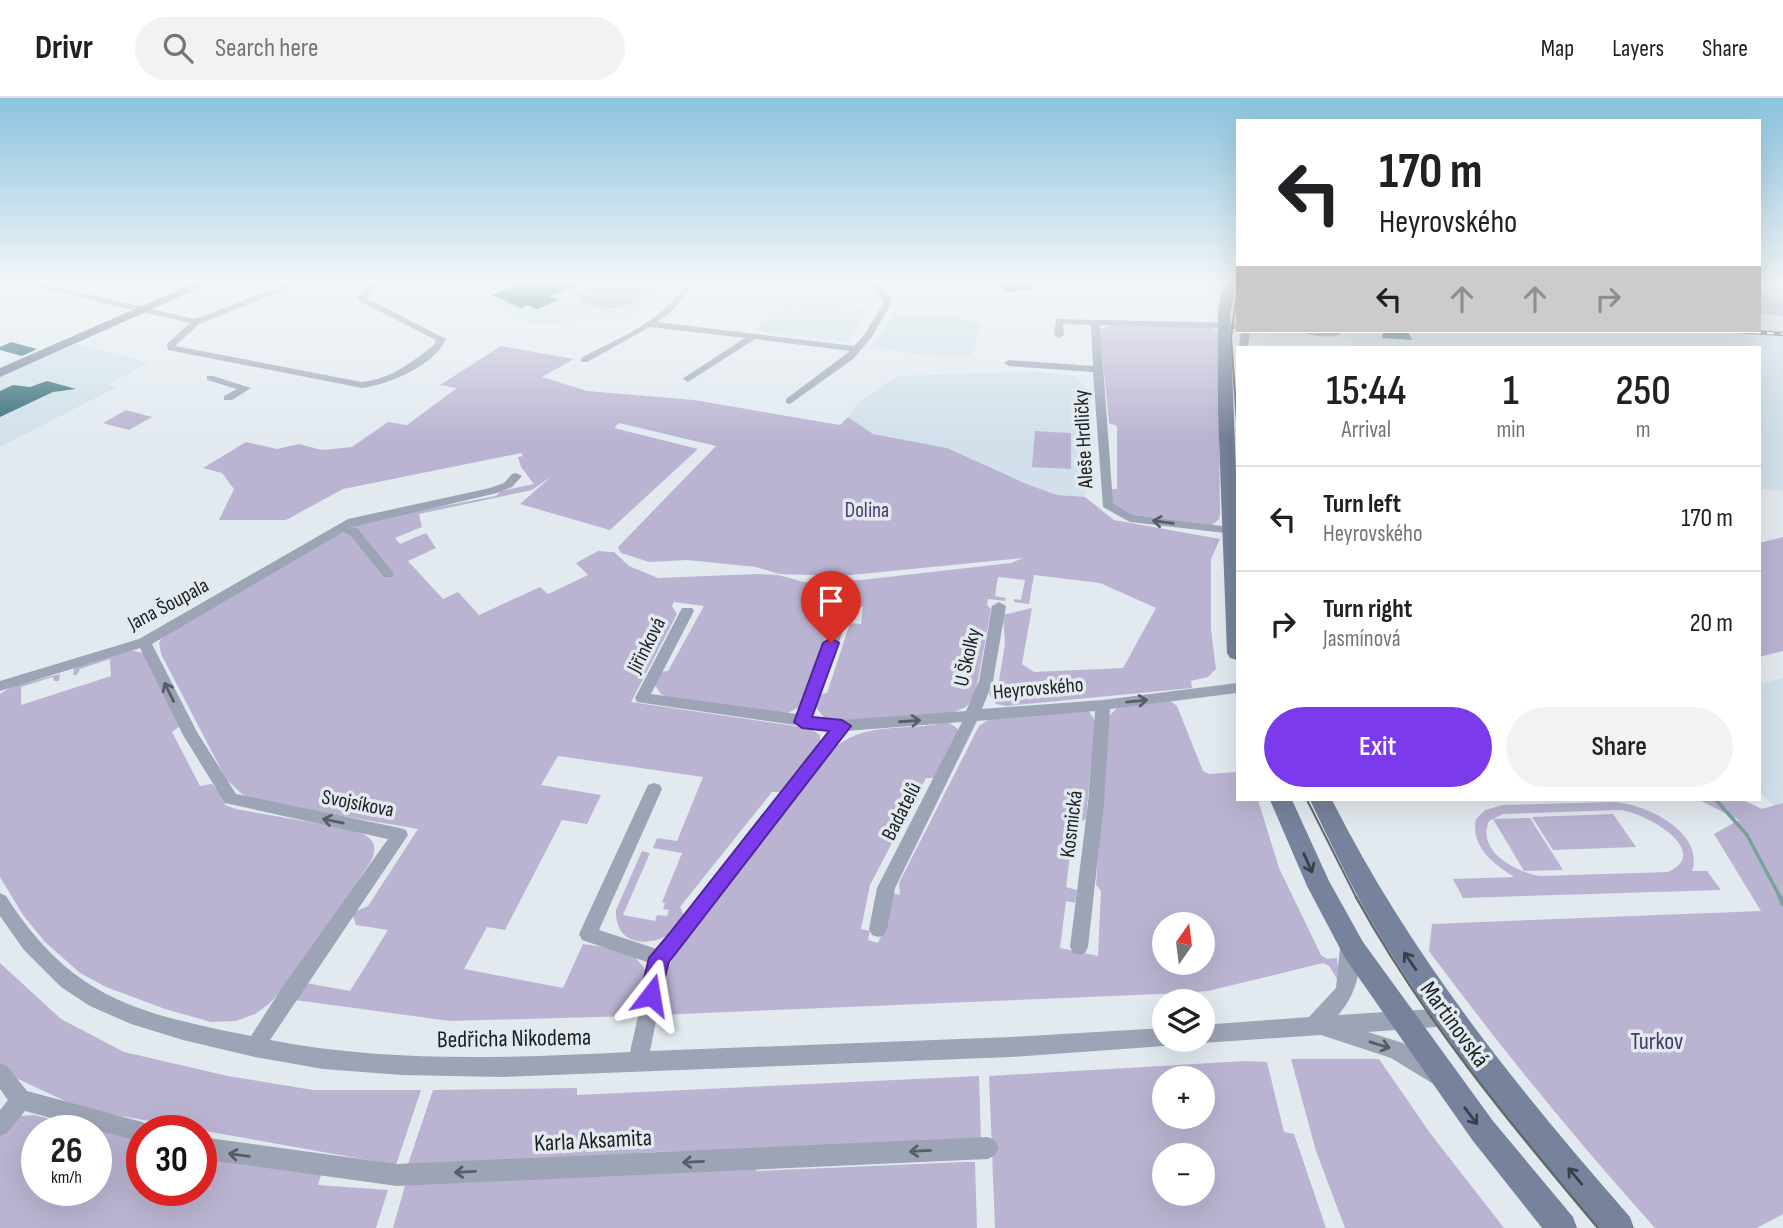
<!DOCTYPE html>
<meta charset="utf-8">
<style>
:root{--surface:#fff;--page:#f2f2f2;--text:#202124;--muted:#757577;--line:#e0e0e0;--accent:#7c3aed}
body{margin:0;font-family:"Sofia Sans Condensed",sans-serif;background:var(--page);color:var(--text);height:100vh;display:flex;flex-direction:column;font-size:26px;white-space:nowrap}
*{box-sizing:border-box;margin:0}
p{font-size:23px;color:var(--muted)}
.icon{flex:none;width:38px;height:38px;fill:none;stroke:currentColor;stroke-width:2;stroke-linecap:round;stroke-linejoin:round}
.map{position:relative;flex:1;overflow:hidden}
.side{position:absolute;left:1236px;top:248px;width:525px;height:455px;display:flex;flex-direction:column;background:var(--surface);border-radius:0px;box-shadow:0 7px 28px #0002}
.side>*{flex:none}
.top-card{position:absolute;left:1236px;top:21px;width:525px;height:214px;border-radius:0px;box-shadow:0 7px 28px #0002;background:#fff;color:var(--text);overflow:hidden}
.needle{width:46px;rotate:14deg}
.fabs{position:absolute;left:1152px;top:814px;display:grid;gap:14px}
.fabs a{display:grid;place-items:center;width:63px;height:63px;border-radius:50%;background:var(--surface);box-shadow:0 7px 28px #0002;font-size:35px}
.speed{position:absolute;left:21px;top:1017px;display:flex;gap:14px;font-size:35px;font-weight:700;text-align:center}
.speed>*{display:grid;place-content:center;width:91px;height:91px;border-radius:50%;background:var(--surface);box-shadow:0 7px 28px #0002;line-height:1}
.speed small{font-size:18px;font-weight:400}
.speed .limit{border:10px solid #d22;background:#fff;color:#111}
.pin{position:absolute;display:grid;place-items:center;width:60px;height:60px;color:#fff;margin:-72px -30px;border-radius:50% 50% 50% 0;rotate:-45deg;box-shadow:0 0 7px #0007}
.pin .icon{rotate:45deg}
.me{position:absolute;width:77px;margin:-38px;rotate:14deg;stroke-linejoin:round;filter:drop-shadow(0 0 5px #0008)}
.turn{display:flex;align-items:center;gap:24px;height:147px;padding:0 28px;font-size:32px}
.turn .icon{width:91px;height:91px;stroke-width:2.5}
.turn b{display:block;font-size:49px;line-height:60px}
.lanes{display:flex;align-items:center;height:66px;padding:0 28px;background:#0003;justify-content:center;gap:35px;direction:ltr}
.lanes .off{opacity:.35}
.eta{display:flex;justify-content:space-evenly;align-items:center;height:119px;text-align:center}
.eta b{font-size:42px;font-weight:600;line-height:49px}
.button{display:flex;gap:14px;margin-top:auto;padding:14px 28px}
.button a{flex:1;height:80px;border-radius:42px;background:var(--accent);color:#fff;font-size:28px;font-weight:600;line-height:80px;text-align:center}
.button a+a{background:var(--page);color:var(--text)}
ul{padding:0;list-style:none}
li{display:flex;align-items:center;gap:21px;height:105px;padding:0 28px;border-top:2px solid var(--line)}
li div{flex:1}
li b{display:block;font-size:26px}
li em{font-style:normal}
header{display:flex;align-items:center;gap:42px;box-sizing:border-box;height:98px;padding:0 35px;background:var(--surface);border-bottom:2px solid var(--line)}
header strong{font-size:33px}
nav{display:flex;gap:38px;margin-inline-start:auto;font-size:24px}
.search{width:490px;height:63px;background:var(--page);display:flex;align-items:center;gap:18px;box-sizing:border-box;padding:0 24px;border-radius:38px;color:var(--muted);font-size:26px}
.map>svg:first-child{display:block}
.built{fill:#d1e0ea}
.green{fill:#bab4d2;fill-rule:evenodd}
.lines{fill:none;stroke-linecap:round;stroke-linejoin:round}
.stream-far1{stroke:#79a29b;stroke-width:3.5}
.stream{stroke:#79a29b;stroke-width:5}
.building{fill:#356c76}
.street{fill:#9ca4b6;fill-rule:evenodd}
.secondary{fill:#77839c;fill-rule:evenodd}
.tram-far1{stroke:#63686c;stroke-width:2}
.tram{stroke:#63686c;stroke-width:2.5}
.rail-casing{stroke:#63686c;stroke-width:4.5}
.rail{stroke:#e2eaf0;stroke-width:2.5;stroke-dasharray:7;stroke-linecap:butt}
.oneway{stroke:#585d66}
.oneway2{stroke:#3a4049}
.route{fill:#7c3aed;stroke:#51269a;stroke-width:2}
.labels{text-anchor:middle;stroke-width:7;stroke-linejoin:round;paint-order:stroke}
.street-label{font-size:21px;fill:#202325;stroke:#e2eaf0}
.park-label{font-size:21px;fill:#46376d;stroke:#e2eaf0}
.near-street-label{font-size:24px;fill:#202325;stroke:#e2eaf0}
.near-park-label{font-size:24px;fill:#46376d;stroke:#e2eaf0}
</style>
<header>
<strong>Drivr</strong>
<div class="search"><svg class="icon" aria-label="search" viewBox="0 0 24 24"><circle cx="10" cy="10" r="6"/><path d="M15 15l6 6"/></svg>Search here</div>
<nav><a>Map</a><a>Layers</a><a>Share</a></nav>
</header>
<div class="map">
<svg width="1783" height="1130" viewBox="0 0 1783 1130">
<rect width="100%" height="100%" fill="#e2eaf0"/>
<!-- built -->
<g class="built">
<path d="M518,183H669L670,184L637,217L533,227L477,202L511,189Z"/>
<path d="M803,202L870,210L848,244L755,233L772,212H779L785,205L799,207Z"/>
<path d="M894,215L917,217L940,215L982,226L970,258L919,257L872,249Z"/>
<path d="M1759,216L1783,218V393L1759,391V250H1354L1349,233H1759Z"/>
<path d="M76,246L149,265L108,286L117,289L0,349V278Z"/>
<path d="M1038,274L1075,278L1088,294L1085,399L1057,397L1029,387L947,350L873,336L848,319L859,304L898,278Z"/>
<path d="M1783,580V705L1775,708L1759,694V586Z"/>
</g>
<!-- green -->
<g class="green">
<path d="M596,183H648L651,190C639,212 600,215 581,203L578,199L585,190Z"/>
<path d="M1759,196L1783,198V218L1759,216Z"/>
<path d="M1112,226L1208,229L1218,234L1220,416L1219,421L1212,427L1133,417L1113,405L1111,391H1117V328L1109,325L1100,232Z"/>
<path d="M501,248L574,261L542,279L587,293L694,302L840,327L848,319L873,336L947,350L1029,387L1057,397L1085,399L1114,422L1220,441L1211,461V532L1216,571L1208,579L1191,583L1192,590L1007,608L996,606L989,596L991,590L998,589L1005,546L1003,517L1032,510L1022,566L1034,574L1123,570L1156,510L1100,485L1034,477L1029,506L1014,504V501L1021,502L1025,482L998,479L995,498L1006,500L1005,503L988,501L987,507L991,511L975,598L966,609L952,615C924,617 854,628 829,622C822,619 818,612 814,606L818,597L827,595L850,525L861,526L863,509L839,506L836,514L850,518L825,515L822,521L830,526L801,608L784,617L668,600L661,596L654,586L660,574L668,573L704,508L674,504L672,508L677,516L631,604L809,630L820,637V647L781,694H772L680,809C700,837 614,869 616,812L642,753L650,755L623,817L655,823L657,817L667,818L669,812L663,811L665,805L662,804L682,755L653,750L657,740L677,743L703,679L558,658L541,687L601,697L587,726L562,722L505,832L487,829L464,871L563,890L583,846C612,851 635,848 648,878L633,918L450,923L295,902L306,885L350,893L388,832L356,827L352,815L368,808L418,731L265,705L243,697L226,681L161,556L159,545L163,538L358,424L496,398L501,393L534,386L521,369L518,359L523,358L521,355L343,391L286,422H219L234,391L222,375L203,370L246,344L277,351L299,346L322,352L352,349L388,324L407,327L457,290L440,287ZM619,325L716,348L618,449L621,455L649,464L687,462L756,469L779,476L841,478L1023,460L1011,465L861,482L804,484L778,477L756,476L658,480L629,468L614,454H609L598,453L576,465L588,477L548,496L540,489L479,517L458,494L443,501L408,463L436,450L426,435L400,446L395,440L422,429L419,416L532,392L552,378L520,406L610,432L698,351L614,330Z"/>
<path d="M126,312L152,319L129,332L103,325Z"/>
<path d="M1035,333L1071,335V371L1032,369Z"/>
<path d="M1783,439V553L1759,559V445Z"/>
<path d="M131,552L143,555L180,628L172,634L200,688L212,686L224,700L225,707L236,711L354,732C372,738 380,747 370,765L294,878L269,906L255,916L236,923L211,924L165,911L106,889L80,875L45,844L23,817L0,779V596L13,588L60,576L59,583H54L53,579L21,589V607L111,578L110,561L80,571L77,577H73L74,570Z"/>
<path d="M1168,601L1177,608L1203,673L1209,676L1237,674V702H1258L1279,770L1321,857L1327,861L1337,860L1340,886L1329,868L1323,865L1208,893L1184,895L657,917L660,888L675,856L827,656C865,620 903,635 948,624L957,630L960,639L934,680H926L870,787L861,831L870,833L868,842L878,845L888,821L893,795L900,797L899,785L979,628L991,620L1089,613L1095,623L1086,721L1074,726L1066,789L1077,792L1075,805L1066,803L1060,850L1098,858L1101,793L1096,787L1108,619L1117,610ZM1164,826H1202V864H1164Z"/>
<path d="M1699,702H1743L1762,711L1783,705V1116L1757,1130H1655C1575,1041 1501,950 1429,853L1432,826L1761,813L1714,736L1739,722Z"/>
<path d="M1614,704C1646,706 1705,734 1692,773H1707L1721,792L1463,800L1453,781L1514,779C1494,766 1470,749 1476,721L1485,712L1503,707ZM1620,712C1644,714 1714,753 1668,774L1541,778C1516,775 1476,753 1489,723L1503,716Z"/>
<path d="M1613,716L1636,749L1553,752L1532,719Z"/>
<path d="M1530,720L1563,772L1524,773L1493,721Z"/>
<path d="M0,865L61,921L124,954L228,978L313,992H421L396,1067L82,1011L16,980L0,965Z"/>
<path d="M1291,961H1379L1430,1035L1504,1130H1345L1316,1053Z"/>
<path d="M1245,963L1267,964L1284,1034L1294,1036L1326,1130H995L989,978ZM1164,980H1202V1018H1164ZM1164,1057H1202V1096H1164Z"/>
<path d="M979,978L981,1042L879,1049L652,1054L564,1062L407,1069L433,992L577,990V997Z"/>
<path d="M34,1017L142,1043V1092H201V1055L322,1074L318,1087L388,1092L376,1130H0V1032L20,1018ZM37,1032H96V1092H37Z"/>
<path d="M964,1064H975L977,1130H393L406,1084L756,1065V1073Z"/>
</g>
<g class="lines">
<!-- stream-far1 -->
<path class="stream-far1" d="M1716,702L1747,737L1781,801"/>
<!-- stream -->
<path class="stream" d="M1780,799L1783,806"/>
</g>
<!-- building -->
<g class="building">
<path d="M499,183H584V184L549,198L559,202L537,211L528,207L521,210L492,197L512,189Z"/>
<path d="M995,183H1025L1034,190L1008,195Z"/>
<path d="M1383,233H1408L1412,242L1382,240Z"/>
<path d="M11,244L37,251L22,258L0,252V249Z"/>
<path d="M47,283L76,291L53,294L0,319V293L13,287L30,289Z"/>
</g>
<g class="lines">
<!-- street -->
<g class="street">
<path d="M36,183H44L43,186L195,221L294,183H306L199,226L175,248L362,284C391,281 412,264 434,247L436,242L357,202V198L376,183H385L366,200L446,241C435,267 388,287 362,290L168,252L167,246L190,225L35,189Z"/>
<path d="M686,183H694C686,201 673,213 657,224L854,248L864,237L883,206V201L866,183H875L890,199L891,206L871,240L853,261L790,306L786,305V301L850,253L755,241L688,284L683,281L685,279L745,240L650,229L587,264H581V260C616,241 668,222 686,183Z"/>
<path d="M1056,221L1237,225V231L1100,227L1113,405L1133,417L1230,429L1236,433L1234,436L1130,424L1103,409L1093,274L1009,268L1004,265L1009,262L1093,268L1091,227L1063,226L1064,237L1059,240L1054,237Z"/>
<path d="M1241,233H1250L1248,250H1239Z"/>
<path d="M1301,233H1339L1341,236C1332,241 1310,238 1301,233Z"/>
<path d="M207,278H213L251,290L232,302H224V298L237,291L207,282Z"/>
<path d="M516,375L522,378L512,389L497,395L352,429L358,431L392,473L394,476L392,479H384L350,437L343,434L152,546L197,634L236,696L400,730L406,732L408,737L270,942C389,965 510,960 630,954L650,865L582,842L579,836L648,687L654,685L660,687L662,691L599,832L657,851L830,632L637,604L635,600L682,510H692L694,513L651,596L797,616L833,522L840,518L847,522L812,618L842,622L966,613L979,583L992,508L999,504L1006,508L993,583L982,611L1103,602L1237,585V595L1110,611L1104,705L1088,849L1085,855L1079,857L1073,855L1070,849L1088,705L1095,613L977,623L895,790L887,831L884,837L878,839L872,837L869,831L877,790L962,624L846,633L779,719L682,849L668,864L650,953L1011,939L1164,930V942H1173L1171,946L1164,948L1011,959L503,979L402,977L323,971L255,959L183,942L131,926L90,908L61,889L24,852L0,818V795L6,798C72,901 137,915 251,938L281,891L388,741L225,705L183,637L140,550L0,593V583L139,541L348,421L490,390L504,385L512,376Z"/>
<path d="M1349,842L1355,844C1366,868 1354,900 1338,917L1449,910L1456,913L1459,919L1456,925L1449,928L1368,934L1403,945L1442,970L1445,977L1442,984L1435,987L1391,960L1321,937L1202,945L1195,943L1202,942V927L1309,919L1336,890L1340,850L1343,844Z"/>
<path d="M0,965L7,968L27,993L142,1024L149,1027L152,1032H142V1044L25,1013L7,1035L0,1038V1012L8,1002L0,991Z"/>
<path d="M201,1039L397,1066L988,1039L995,1043L999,1050L995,1057L988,1061L397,1088L201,1061Z"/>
</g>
<!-- secondary -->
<g class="secondary">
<path d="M199,183H215L0,279V270Z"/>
<path d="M1230,183H1237L1230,217L1237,400V562L1230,560L1227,555L1218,314V217L1221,195Z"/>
<path d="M1270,702H1292L1329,783L1363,844L1493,1023L1573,1119L1577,1130H1542L1473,1043L1345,860L1307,788Z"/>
<path d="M1310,702H1332C1410,857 1516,989 1630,1119L1634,1130H1599C1517,1034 1437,935 1373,826C1350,786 1330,744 1310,702Z"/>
</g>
<!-- tram-far1 -->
<g class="tram-far1">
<path d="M1237,194L1231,239L1237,324"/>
<path d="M1307,702L1357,801"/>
</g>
<!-- tram -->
<path class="tram" d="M1356,799C1422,919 1510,1026 1598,1130"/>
<defs>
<path id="rail" d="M1739,233L1783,236"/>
</defs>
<!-- rail casing -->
<use href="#rail" class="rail-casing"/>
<!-- rail -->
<use href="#rail" class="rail"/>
</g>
<!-- one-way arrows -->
<defs><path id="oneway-shaft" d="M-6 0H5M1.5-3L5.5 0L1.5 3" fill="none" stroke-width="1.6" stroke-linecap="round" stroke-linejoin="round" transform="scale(1.75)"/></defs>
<g class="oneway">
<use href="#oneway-shaft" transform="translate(1163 424) rotate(-172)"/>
<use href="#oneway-shaft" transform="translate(169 594) rotate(-116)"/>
<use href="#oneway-shaft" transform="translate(1137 603) rotate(-6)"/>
<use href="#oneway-shaft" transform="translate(910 623) rotate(-4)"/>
<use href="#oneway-shaft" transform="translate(333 723) rotate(-168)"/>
<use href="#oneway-shaft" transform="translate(1380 947) rotate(17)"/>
<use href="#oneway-shaft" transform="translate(920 1053) rotate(177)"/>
<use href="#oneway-shaft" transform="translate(239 1057) rotate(-173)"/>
<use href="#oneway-shaft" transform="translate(693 1064) rotate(177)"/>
<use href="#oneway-shaft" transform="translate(465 1074) rotate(177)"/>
</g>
<g class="oneway2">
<use href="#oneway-shaft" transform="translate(1308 765) rotate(66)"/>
<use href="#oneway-shaft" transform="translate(1410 863) rotate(-124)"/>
<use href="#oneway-shaft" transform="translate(1471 1018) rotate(53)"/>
<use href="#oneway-shaft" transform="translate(1575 1078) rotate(-130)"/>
</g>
<!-- sky -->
<linearGradient id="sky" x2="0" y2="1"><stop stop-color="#8bc3de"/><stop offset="0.54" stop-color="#f2f6f8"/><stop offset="1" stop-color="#f2f6f8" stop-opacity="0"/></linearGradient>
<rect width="1783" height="341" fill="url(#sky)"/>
<!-- route -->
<path class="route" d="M831,540L839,545L812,619L842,622L851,628L669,864L658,904L651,907L643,904L640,897L649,860L669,836L829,633L802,630L794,624L823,545Z"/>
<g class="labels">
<!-- street labels -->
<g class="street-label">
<text transform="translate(1083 341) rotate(-93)" y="7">Aleše Hrdličky</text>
<text transform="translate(168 506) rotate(-28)" y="7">Jana Šoupala</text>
<text transform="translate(646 547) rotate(-63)" y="7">Jiřinková</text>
<text transform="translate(967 559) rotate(-77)" y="7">U Školky</text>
<text transform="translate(1038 590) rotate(-5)" y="7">Heyrovského</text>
<text transform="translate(358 705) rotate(11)" y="7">Svojsíkova</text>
<text transform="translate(901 713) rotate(-63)" y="7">Badatelů</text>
<text transform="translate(1071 726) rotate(-83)" y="7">Kosmická</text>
</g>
<!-- park labels -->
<g class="park-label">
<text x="867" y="419">Dolina</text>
</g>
<!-- near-street labels -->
<g class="near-street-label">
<text transform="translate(1455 926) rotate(54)" y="8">Martinovská</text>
<text transform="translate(514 940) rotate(-1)" y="8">Bedřicha Nikodema</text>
<text transform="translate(593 1042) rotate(-3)" y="8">Karla Aksamita</text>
</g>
<!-- near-park labels -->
<g class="near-park-label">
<text x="1657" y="951">Turkov</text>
</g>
</g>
</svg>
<div class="fabs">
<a><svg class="needle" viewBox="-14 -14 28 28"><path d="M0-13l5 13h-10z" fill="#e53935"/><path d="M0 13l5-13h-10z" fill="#757577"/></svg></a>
<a><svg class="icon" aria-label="layers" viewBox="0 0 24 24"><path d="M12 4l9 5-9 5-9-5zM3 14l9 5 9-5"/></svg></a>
<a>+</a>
<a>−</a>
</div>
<div class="speed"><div>26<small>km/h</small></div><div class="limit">30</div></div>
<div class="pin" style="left:831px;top:545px;background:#d93025"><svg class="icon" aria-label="arrive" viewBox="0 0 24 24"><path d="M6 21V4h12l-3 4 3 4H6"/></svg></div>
<svg class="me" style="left:651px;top:897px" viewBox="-20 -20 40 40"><path d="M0-17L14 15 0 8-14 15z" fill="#7c3aed" stroke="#fff" stroke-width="4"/></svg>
<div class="top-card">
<div class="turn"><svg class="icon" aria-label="left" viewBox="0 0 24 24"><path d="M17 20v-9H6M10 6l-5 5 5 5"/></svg><div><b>170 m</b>Heyrovského</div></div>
<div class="lanes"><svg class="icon" aria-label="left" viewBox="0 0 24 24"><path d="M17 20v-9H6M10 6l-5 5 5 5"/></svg><svg class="icon off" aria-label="ahead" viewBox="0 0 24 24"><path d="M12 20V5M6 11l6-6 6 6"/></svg><svg class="icon off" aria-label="ahead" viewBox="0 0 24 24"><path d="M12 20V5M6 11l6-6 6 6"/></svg><svg class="icon off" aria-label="right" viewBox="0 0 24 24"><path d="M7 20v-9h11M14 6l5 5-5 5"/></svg></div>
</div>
<section class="side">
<div class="eta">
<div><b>15:44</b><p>Arrival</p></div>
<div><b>1</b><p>min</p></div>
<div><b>250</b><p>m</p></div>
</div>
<ul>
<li><svg class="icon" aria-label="left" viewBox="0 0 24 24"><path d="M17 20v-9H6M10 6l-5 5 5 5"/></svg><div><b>Turn left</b><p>Heyrovského</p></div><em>170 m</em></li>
<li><svg class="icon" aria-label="right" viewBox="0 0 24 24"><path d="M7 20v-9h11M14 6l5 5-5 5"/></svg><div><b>Turn right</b><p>Jasmínová</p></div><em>20 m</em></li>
</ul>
<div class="button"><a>Exit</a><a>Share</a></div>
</section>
</div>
